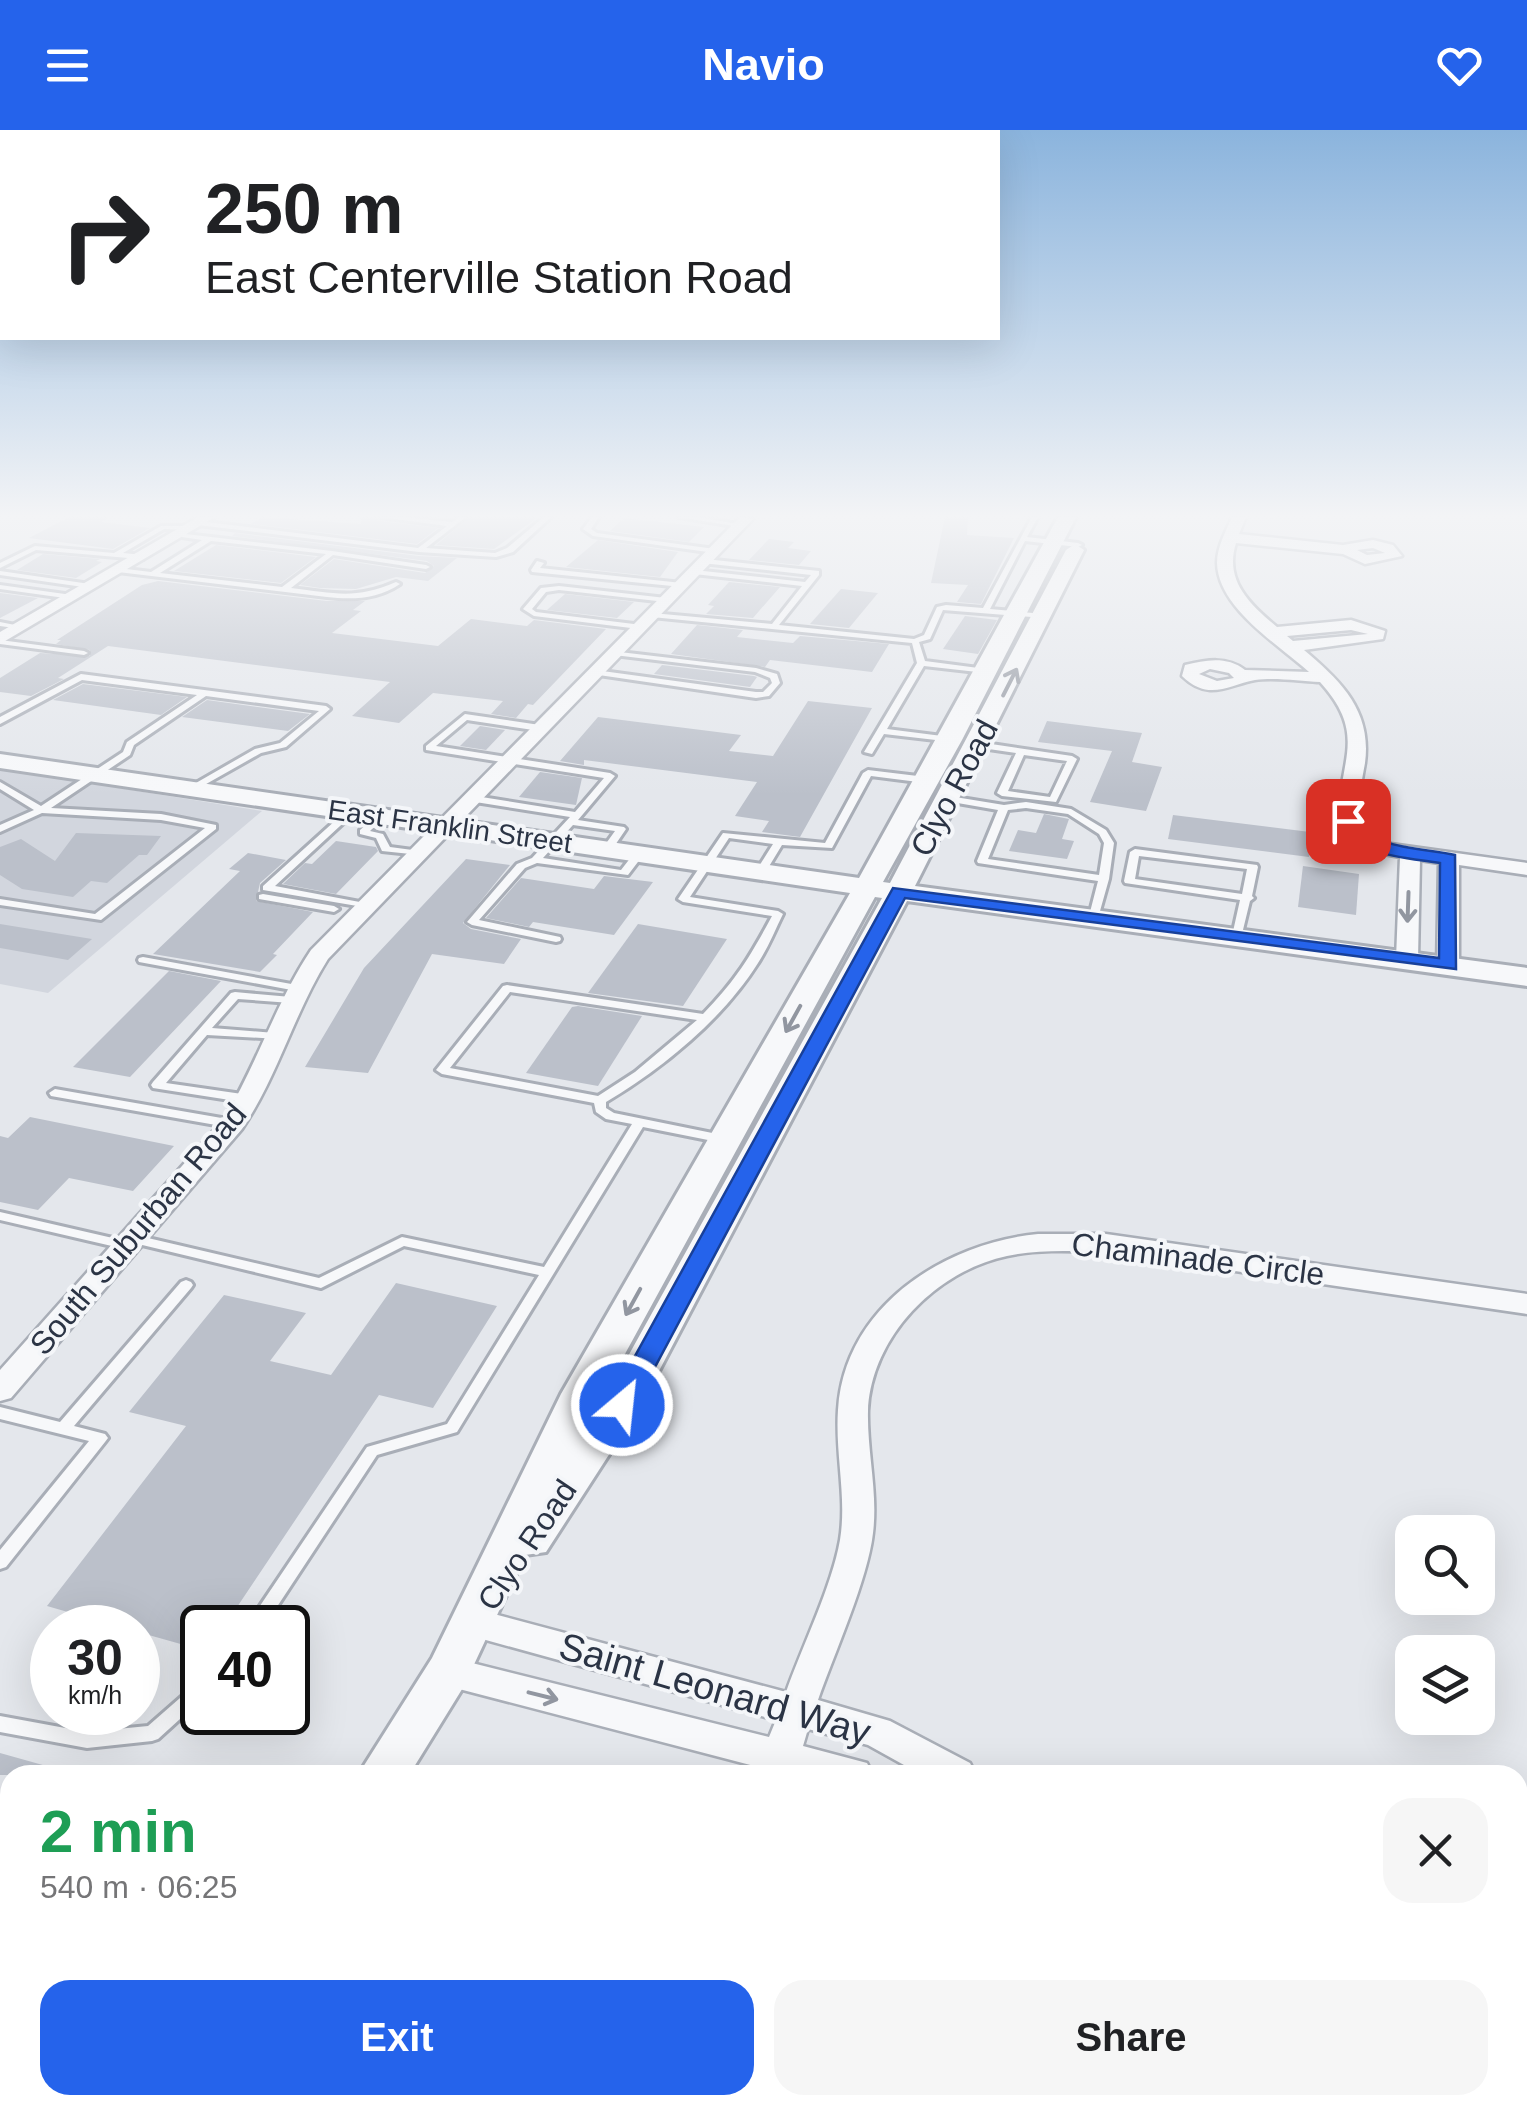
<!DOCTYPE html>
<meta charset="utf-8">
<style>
:root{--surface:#fff;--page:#f6f6f6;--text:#202124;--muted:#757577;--accent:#2563eb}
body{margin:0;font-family:Arial,sans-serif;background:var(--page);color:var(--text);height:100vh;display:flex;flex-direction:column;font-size:38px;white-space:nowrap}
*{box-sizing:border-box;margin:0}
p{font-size:32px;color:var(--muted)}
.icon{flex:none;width:55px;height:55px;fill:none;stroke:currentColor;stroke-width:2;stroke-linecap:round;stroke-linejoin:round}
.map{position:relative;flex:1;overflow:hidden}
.details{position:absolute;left:0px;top:1635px;width:1528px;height:350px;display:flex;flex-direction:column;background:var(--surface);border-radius:30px 30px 0 0;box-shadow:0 10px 40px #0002}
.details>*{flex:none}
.guide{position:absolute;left:0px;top:0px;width:1000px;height:210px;box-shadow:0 10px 40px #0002;background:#fff;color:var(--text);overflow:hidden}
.controls{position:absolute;left:1395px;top:1385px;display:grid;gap:20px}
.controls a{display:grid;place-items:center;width:100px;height:100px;border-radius:20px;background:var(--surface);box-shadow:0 10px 40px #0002;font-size:50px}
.speed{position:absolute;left:30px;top:1475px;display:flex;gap:20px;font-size:50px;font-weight:700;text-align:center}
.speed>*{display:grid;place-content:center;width:130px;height:130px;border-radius:50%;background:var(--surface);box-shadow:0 10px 40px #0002;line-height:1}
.speed small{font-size:25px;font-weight:400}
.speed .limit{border:5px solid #111;border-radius:15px;background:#fff;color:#111}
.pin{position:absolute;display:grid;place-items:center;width:85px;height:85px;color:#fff;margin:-42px;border-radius:20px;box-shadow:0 5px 15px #0006}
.me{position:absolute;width:110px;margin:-55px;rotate:28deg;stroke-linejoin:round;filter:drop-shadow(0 0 8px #0008)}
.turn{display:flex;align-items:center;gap:35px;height:210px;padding:0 40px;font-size:45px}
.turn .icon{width:130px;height:130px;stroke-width:2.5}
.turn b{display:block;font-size:70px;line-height:85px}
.round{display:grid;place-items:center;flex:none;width:105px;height:105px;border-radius:30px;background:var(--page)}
.headline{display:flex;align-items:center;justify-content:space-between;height:170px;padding:0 40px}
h1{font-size:60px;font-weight:700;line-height:75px;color:#1e9e55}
.primary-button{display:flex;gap:20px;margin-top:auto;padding:20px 40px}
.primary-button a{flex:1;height:115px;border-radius:30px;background:var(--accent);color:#fff;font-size:40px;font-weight:700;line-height:115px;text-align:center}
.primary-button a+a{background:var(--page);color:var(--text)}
header{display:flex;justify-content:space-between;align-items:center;height:130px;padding:0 40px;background:var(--accent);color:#fff;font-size:45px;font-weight:700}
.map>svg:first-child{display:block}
.built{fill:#d2d6de}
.building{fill:#bbc0ca}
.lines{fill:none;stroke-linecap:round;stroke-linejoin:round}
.service-casing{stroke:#a9aeb7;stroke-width:6}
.minor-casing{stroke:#a9aeb7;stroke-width:5}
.tertiary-casing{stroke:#a9aeb7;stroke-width:6}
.path{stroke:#c2c5cb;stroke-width:6;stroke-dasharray:11 11;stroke-linecap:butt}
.service{fill:#f7f8fa;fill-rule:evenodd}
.minor{fill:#f7f8fa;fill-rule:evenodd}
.tertiary{fill:#f7f8fa;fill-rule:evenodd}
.oneway{stroke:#9196a0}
.route{fill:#2563eb;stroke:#184099;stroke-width:2.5}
.labels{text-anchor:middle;stroke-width:8;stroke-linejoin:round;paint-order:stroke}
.far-street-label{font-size:28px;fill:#2b3445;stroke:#f4f6f9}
.street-label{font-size:32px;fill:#2b3445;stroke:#f4f6f9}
.near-street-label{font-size:38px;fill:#2b3445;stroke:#f4f6f9}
</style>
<header><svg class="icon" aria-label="menu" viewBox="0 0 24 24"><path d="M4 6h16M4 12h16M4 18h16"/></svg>Navio<svg class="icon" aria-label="heart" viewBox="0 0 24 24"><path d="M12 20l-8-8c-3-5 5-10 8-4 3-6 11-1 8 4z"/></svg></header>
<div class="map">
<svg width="1527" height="1985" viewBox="0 0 1527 1985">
<rect width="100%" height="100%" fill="#e4e7ec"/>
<!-- built -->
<path class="built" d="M0,639L262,681L48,863L0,854Z"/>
<!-- building -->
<g class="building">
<path d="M69,387H110L101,392L150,398L113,419L29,408Z"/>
<path d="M262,387L361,394V387H376L380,391L438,398L417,414L251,394Z"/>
<path d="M470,387H538L494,419L436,415Z"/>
<path d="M945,387H968L967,405L1014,408L981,474L957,472L968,455L931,453Z"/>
<path d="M624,388L704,397L689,412L610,401Z"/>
<path d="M235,403L419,426L457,428L428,451L396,447L356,459L320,458L300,455L334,429L425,443L434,436L427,431L232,406Z"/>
<path d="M769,409L794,412L788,418L811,421L799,435L749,430Z"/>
<path d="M598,410L678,422L660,447L566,437Z"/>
<path d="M216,415L316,427L281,453L174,441Z"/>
<path d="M43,424L100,429L96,431L102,432L76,448L17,440Z"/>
<path d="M158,451L327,471H365L353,480L361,481L332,503L438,516L471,489L527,496L534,490L606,499L533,575L528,574L516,588L491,584L503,571L433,563L399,593L352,586L390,552L108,516L58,548L64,549L31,566L0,562V548L40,523L90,526V520L56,514L61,510H57L142,455Z"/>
<path d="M729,452L780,457L753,488L706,484L714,476L708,475Z"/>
<path d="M841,459L878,463L849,498L810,494Z"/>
<path d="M0,463L38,468L0,488Z"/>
<path d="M565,464L634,472L617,488L547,480Z"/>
<path d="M965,486L997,490L978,524L943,519Z"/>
<path d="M697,495L743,500L737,507L793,513L800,506L889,514L872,542L770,530L765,537L671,524Z"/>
<path d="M662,535L754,546L757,547L750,557L654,544Z"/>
<path d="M83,554L187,567L161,585L53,570Z"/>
<path d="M207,570L310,584L288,601L182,587Z"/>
<path d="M808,571L872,578L800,707L762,702L769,691L735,686L757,652L584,630V635L560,631L598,587L741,605L729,621L773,626Z"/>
<path d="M1047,591L1142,603L1132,632L1162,637L1146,681L1090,672L1112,621L1038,612Z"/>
<path d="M480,596L505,600L486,620L460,616Z"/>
<path d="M540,642L582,648L576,675L519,667Z"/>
<path d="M1044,684L1069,689L1062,709L1074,711L1067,729L1009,721L1018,700L1036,703Z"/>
<path d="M1173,685L1310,702L1309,727L1168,709Z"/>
<path d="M76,703L161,706L147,725H139L107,753L91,751L73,767L22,759L0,745V717L21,709L55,731Z"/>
<path d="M336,711L376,717L378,721L336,764L283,754L305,733L312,734Z"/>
<path d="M248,723L286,730L260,753L256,771L313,782L273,824L277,825L260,842L153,824L240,741L229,739Z"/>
<path d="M466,729L510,735L463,793L471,799L521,809L504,834L432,824L368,943L305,937L364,838Z"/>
<path d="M1303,736L1359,744L1356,785L1298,777Z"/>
<path d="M604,746L653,752L614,805L533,792L529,797L486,788L521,748L594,759Z"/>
<path d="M0,794L92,809L68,830L0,818Z"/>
<path d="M638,794L727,809L683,876L588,863Z"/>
<path d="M169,841L221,851L130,947L73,937Z"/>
<path d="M578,876L642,886L598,956L526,943L572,877Z"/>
<path d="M30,987L174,1016L133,1061L69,1048L38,1080L0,1072V1006L8,1008Z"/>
<path d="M396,1153L497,1176L433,1278L379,1265L223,1498H202V1520L138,1502V1498H123L47,1476L186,1296L129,1282L224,1165L306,1183L270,1231L331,1245Z"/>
<path d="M0,1623L57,1639L56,1645H0Z"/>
</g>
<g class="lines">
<defs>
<g id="service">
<path d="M380,387H404L452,392L459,387H466L426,418L495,423L507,418L544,387H551L513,422L496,427L419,422L198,395L195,393L198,391L418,418L447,396Z"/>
<path d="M592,387H599L591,399L597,403L715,419L719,421L715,423L593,406L583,399Z"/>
<path d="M679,387H698L743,395L740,397Z"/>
<path d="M1032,387H1038L1027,407L1078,413L1082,415L1078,417L1025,411L990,479L1044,484L1048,486L1044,488L943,480L930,509L919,512L925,531L986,539L990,541L986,543L924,536L887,599L950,607L954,610L953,612L884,604L872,624L864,622L917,533L912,513L652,487L648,485L652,483L772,494L802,456L694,444L690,442L694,440L805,452L811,445L702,433V429H705L819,441V445L779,495L914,509L924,505L937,477L946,475L983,478Z"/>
<path d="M161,396H190L193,398L190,400L164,399L123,423L143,425V429H140L36,420L0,438V433L35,416L114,423Z"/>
<path d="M177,403L332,421L426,435L430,437L426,439L333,425L291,458C334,463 355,470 396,452L400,454C378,469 353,470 327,467L118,442L114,440L118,438L151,442L202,410L175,406V404ZM211,411L326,424L282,457L160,443Z"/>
<path d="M537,431L544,433L540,438L682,453L686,455L682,457L532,442L531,440Z"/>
<path d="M0,441L90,454L94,456L90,458L0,445Z"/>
<path d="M0,455L72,465L76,467L72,469L0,459Z"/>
<path d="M559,456L666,468L670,470L666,472L559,460L546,462L532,479L536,482L642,495V499H639L534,486L523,479L541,458Z"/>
<path d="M0,492L25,497L21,499L0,496Z"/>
<path d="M0,510L84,521L88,523L84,525L0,514Z"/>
<path d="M611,521L756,538L777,544L780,553L769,566L756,568L592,544L591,542L595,540L756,562H763L772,553L770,548L755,542L614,525L610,523Z"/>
<path d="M81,544L326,576L330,579L286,617L261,623L192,662L187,659L189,657L255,619L280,613L319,581L206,566L134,615L130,625L51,678L161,684L216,695V699L101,790L0,775V769L95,784L205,698L161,690L42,683L0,702V695L34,680L0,659V652L41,676L123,622L127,612L197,565L82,550L0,594V587Z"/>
<path d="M465,584L540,595L544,598L540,601L467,590L436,616L610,643L615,646L578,690L624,697L626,699L611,721H603L602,719L615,701L573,695L543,728L621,740L635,722H643L644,724L628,745L537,733L525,738L479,790L560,807L561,809L560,811L556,812L472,795L467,792L517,734L532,728L570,687L469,671L464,668L469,665L575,682L604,648L426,620V616Z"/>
<path d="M978,612L1072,626L1077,629L1056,672L1002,666L997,663L1016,623L975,617L973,615ZM1024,625L1067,631L1050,667L1008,661Z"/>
<path d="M868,640L926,647L931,650L926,653L871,646L832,718L782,715L765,743L761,744L756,741L773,714L729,708L690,767L778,781L783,784C775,800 768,818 758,833C722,890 663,938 606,972V978L614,983L727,1006L729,1009L727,1012L723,1013L643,997L457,1302L377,1325L263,1498H245L367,1317L447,1294L539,1145L404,1116L321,1158L134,1113L136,1116L134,1119L129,1120L0,1090V1082L130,1112L128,1109L130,1106L135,1105L319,1148L402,1107L544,1137L632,994L606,989L596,982L594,973L442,944L436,940L503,856L507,855L703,884C736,850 750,827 772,786L683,772L678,769L723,703L825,713L863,643ZM510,862L697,890L635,942L598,966L450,938Z"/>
<path d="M949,666L1004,675L1026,672L1071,679L1106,700L1114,713L1109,749L1098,788L1094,789L1089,786L1098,751L978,733L977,731L998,680L946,671L944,669ZM1026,678L1068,684L1099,704L1104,713L1099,745L988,729L1008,680Z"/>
<path d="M350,679L355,682L353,684L275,756L365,773L369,774V778L263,760V756L347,680Z"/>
<path d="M380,683L385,686L370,701L383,704L390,717L420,721V725L382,721L376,708L360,704V700Z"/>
<path d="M1135,719L1257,735L1258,737L1252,766L1254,768L1250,771L1241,808H1233L1232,806L1240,770L1125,753L1124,751L1130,722ZM1139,726L1247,739L1242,764L1135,749Z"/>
<path d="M263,764L334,776L339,779L334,782L259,769V765Z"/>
<path d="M143,827L297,855L303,858L297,861L139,832L138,830L139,828Z"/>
<path d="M235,862L291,867L297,870L291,873L238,869L212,898L275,903L279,905L281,907L279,909L207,905L166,953L249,965L255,969L253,972L249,973L153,958L151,955L153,952L231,863Z"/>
<path d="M55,959L233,990L239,994L233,998L51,966L49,963Z"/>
<path d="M186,1150L191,1152L193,1155L191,1158L74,1296L105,1304L108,1308L105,1312L6,1437L0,1439V1420L89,1311L0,1289V1277L60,1292L181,1152Z"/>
<path d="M202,1551V1569L158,1609L152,1611L87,1618L0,1602V1586L87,1602L148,1596L196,1554Z"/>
<path d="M1518,1941L1527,1943V1965L1518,1962Z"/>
<path d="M1064,1975H1116L1122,1977L1125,1985H1073L1067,1983Z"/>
<path d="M1269,1975H1292L1297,1985H1274Z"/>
<path d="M1328,1975H1353L1348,1985H1323Z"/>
</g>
<g id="minor">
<path d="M198,387H215L0,514V502Z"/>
<path d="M740,387L753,389L328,829C294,883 278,946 242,999L11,1268L0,1271V1240L223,990C257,935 275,874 311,820Z"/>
<path d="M1232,387H1246L1239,404L1343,415L1373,410L1393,415L1402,426L1365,434L1343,424L1236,413C1224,451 1250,474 1277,497L1351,490L1385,501L1383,509L1304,520C1341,551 1372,581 1365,633C1361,655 1357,675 1360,697L1391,714L1527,733V745L1459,735V835L1456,840H1440L1437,835L1439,733L1420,730L1418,829L1407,836L1396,829L1400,727L1379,723L1341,700C1332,636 1373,610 1320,552C1300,551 1275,547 1255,550C1228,555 1209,572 1182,546L1185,535C1206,530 1227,526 1245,540L1309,542C1278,514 1218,478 1217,433C1217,417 1226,401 1232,387ZM1373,418L1385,423L1367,425L1357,420ZM1351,500L1368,504L1293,511L1287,506ZM1210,539L1229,543L1234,548L1217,551L1199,544Z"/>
<path d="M1038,1104H1106L1527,1164V1184L1106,1122C1073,1121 1039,1119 1007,1126C936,1141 871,1207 868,1281C867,1322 878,1362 873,1403C868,1449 834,1524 818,1570L890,1591L970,1633L976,1645H922L868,1615L808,1599L803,1616L867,1633L873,1645H755L758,1637L436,1553L430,1542L436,1531L448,1527L769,1607L776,1590L475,1507L463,1503L458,1493L463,1483L475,1479L786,1562C802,1517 832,1456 840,1410C847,1367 835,1324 838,1280C844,1177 944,1113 1038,1104Z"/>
<path d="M1518,1788L1527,1790V1828L1518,1826Z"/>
<rect x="670" y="1975" width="44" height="10"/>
</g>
<g id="tertiary">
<path d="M1058,387H1076L962,610L883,752L890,753L1066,420L1075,414L1084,420L915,756L1527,838V856L907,771L641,1275L546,1422L525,1425L464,1556L409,1645H358L432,1528L561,1264L850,763L0,638V624L859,748ZM875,767L882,768L606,1266L585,1297Z"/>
<path d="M158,1975H216L212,1985H154Z"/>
</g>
</defs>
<!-- service casing -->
<use href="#service" class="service-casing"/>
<!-- minor casing -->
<use href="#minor" class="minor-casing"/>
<!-- tertiary casing -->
<use href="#tertiary" class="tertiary-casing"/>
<!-- path -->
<path class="path" d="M577,1985H584"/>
<!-- service -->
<use href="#service" class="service"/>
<!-- minor -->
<use href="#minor" class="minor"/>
<!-- tertiary -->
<use href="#tertiary" class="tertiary"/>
</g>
<!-- one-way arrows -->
<defs><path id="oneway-shaft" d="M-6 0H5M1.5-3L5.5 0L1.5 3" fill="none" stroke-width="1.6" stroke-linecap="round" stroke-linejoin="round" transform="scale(2.5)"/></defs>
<g class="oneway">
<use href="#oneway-shaft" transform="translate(1010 552) rotate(-63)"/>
<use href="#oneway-shaft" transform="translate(1408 777) rotate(92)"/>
<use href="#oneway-shaft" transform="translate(793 889) rotate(119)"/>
<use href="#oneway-shaft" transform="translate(633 1172) rotate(119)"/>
<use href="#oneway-shaft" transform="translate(543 1566) rotate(14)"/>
</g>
<!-- sky -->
<linearGradient id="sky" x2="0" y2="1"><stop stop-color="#8bb4dd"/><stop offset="0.58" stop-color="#f3f4f6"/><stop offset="1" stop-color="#f3f4f6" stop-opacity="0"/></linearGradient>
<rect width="1527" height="665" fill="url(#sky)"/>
<!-- route -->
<path class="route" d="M1348,686L1354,688C1375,721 1420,717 1455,725L1456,839L905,768L631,1282H612L608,1275L893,758L1439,828L1440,733C1403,727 1358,727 1339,691Z"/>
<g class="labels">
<!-- far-street labels -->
<g class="far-street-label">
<text transform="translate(450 696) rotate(8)" y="10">East Franklin Street</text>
</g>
<!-- street labels -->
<g class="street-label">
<text transform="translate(954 658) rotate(-62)" y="11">Clyo Road</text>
<text transform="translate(138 1099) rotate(-50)" y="11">South Suburban Road</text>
<text transform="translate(1198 1129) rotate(7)" y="11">Chaminade Circle</text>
<text transform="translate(527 1415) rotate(-56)" y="11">Clyo Road</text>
</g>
<!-- near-street labels -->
<g class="near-street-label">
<text transform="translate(715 1559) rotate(16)" y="13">Saint Leonard Way</text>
</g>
</g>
</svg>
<div class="controls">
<a><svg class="icon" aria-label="search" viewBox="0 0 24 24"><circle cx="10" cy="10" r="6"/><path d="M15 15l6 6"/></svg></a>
<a><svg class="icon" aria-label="layers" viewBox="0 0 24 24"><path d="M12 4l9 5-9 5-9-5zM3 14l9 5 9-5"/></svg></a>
</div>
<div class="speed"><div>30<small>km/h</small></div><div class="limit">40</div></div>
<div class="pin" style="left:1348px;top:691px;background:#d93025"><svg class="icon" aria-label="arrive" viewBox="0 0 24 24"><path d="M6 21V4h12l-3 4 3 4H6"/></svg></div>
<svg class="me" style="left:622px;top:1275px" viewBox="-20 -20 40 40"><circle r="17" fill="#2563eb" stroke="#fff" stroke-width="3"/><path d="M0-11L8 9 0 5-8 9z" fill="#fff"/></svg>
<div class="guide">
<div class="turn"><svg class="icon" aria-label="right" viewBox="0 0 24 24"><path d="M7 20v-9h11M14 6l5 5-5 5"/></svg><div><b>250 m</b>East Centerville Station Road</div></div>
</div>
<section class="details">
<div class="headline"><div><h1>2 min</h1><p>540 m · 06:25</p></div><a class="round"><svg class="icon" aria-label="close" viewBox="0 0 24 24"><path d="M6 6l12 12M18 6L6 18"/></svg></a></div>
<div class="primary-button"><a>Exit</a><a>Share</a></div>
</section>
</div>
